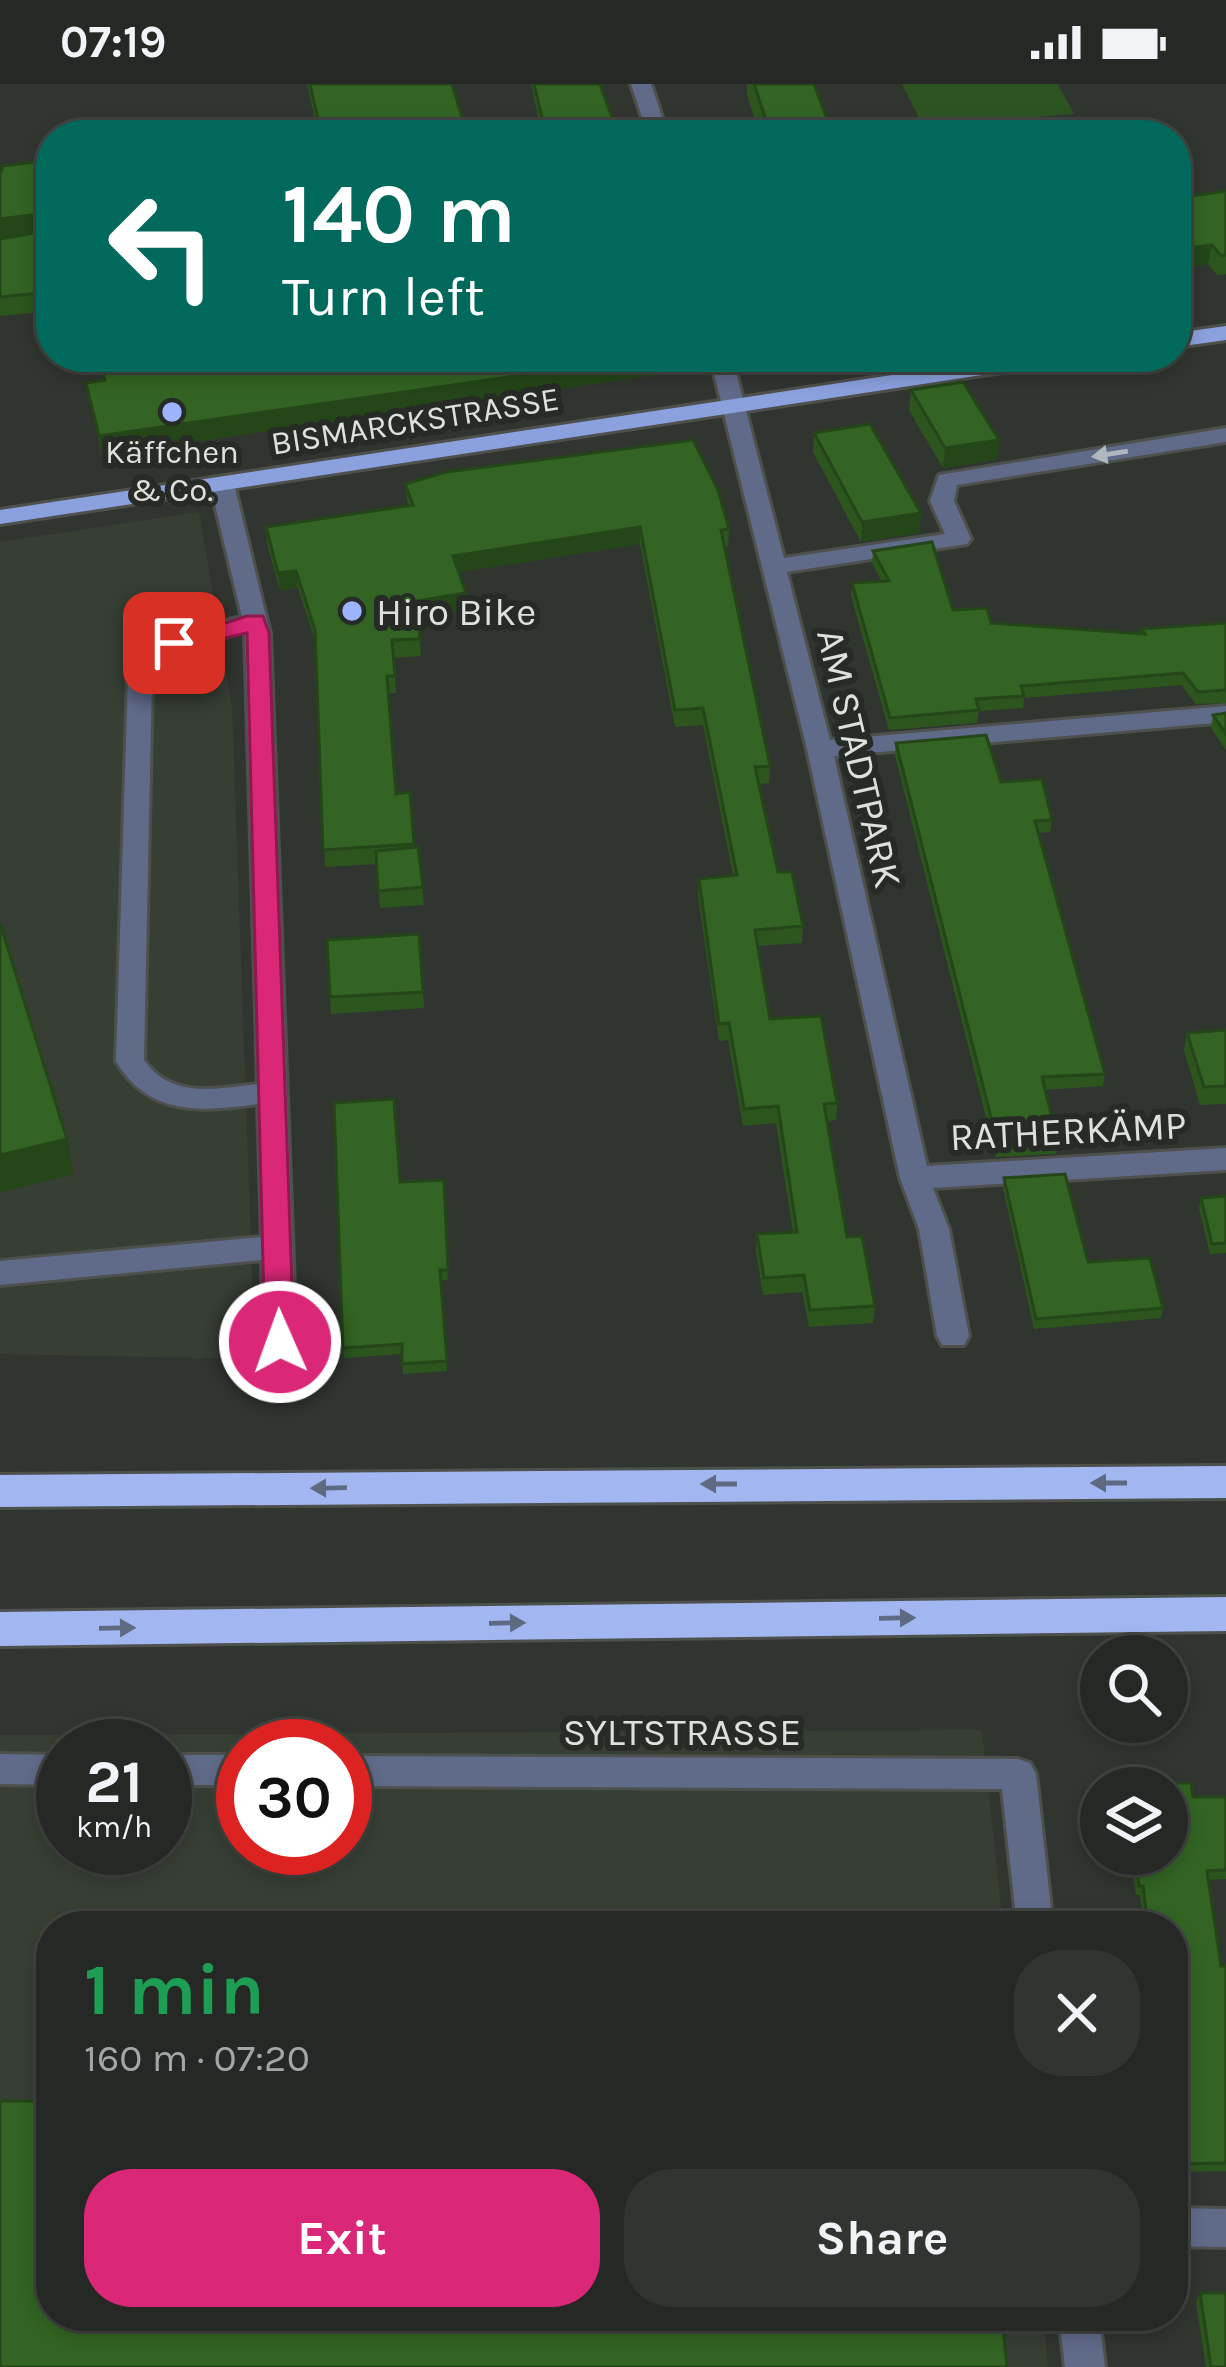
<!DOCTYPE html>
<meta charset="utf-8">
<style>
:root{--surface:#252824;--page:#313431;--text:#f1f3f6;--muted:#a3a6a6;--line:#424441;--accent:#db2777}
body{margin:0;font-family:Karla,sans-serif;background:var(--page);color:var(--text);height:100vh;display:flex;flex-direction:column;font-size:45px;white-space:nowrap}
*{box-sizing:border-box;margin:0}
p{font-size:39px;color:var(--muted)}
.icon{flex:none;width:66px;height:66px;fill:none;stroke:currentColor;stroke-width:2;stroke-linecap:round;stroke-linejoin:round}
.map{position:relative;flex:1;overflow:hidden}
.side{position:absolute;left:36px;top:1827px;width:1152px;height:420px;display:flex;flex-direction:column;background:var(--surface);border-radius:48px;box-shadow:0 6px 18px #0003,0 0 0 3px var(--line)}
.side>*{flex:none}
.top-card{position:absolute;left:36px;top:36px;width:1155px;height:252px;border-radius:48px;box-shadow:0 6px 18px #0003,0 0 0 3px var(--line);background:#00695c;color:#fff;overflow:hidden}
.buttons{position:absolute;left:1080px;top:1551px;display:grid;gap:24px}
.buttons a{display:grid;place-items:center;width:108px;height:108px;border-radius:50%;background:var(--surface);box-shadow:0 6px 18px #0003,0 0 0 3px var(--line);font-size:60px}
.speed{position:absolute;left:36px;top:1635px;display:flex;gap:24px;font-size:60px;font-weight:700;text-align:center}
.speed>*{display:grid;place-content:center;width:156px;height:156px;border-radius:50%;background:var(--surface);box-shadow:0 6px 18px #0003,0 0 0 3px var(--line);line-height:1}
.speed small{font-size:30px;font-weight:400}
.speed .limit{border:18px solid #d22;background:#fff;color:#111}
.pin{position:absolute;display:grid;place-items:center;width:102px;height:102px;color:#fff;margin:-51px;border-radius:24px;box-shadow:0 6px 18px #0006}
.me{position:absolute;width:132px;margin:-66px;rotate:358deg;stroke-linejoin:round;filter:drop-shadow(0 0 9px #0008)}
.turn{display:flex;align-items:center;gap:42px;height:252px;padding:0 48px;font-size:54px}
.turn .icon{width:156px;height:156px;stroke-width:2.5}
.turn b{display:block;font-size:84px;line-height:102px}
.round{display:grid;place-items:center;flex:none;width:126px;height:126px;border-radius:48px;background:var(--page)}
.headline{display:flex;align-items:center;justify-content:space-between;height:204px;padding:0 48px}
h1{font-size:72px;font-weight:700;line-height:90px;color:#1e9e55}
.primary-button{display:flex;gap:24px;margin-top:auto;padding:24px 48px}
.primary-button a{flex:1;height:138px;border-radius:48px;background:var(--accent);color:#fff;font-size:48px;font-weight:700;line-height:138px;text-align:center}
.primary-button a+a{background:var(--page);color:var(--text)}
.status{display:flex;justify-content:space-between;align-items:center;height:84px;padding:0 60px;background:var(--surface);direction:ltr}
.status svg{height:33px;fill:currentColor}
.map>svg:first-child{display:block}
.built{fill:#373f35;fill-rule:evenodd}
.green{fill:#2e5322}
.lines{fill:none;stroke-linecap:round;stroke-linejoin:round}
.minor-casing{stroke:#4d504c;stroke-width:6}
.major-casing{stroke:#4d504c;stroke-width:6}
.highway-casing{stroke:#4d504c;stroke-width:6}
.minor{fill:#606b89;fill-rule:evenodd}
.major{fill:#8ba1de;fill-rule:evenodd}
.highway{fill:#a2b7f2;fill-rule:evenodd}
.wall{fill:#2c561e}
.shaded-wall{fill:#244618}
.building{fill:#336423;stroke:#244618;stroke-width:3}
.oneway{fill:#b1b7bf}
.oneway2{fill:#5e6a82}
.route{fill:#db2777;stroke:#8e194d;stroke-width:3}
.poi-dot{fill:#9cb4fd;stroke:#272b26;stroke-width:4.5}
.labels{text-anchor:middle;stroke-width:12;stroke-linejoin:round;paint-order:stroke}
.far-street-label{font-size:33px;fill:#dde0dc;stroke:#272b26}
.far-poi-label{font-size:33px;fill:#dde0dc;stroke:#272b26}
.poi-label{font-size:39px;fill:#dde0dc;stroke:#272b26;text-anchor:start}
.street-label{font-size:39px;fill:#dde0dc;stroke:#272b26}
</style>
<div class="status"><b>07:19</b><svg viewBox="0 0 49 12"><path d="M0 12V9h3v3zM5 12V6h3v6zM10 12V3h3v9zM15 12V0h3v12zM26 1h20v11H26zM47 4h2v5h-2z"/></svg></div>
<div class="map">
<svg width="1226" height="2283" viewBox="0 0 1226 2283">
<rect width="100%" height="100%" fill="#313530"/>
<!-- built -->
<g class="built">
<path d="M199,428L232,623L255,1275L0,1270V458Z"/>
<path d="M982,1646L1003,1842H51V2232H1043L1048,2283H0V1651ZM63,1662H165V1764H63ZM243,1662H345V1764H243Z"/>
</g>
<!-- green -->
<path class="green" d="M902,0H1058L1074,30L923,42Z"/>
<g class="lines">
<defs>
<g id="minor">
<path d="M631,0H651L668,51H648Z"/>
<path d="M710,273H732L784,474L945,450L930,417L939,391L1226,344V358L957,401L954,417L971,455L967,460L787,488L830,656L1226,622V638L834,672L927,1082L1226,1064V1086L933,1104L949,1145L969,1252L964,1261H942L937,1252L919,1145L900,1094L807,665Z"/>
<path d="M222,393L234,400L270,549L296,1258L291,1267H269L264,1258L262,1176L0,1201V1177L262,1153L258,1020C201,1028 148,1032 116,977L128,593C155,551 195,543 242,533L210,400ZM245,547L258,1000C216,1005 171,1015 144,976L152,593L183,566Z"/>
<path d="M0,1670L63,1671V1701L0,1700Z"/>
<rect x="165" y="1671" width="78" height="30"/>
<path d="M345,1672L1018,1675L1030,1679L1036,1690L1053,1842H1017L1002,1705L345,1702Z"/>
<path d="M1173,2124L1226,2125V2163L1173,2162Z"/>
<path d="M1059,2232H1099L1105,2283H1065Z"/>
</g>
<g id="major">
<path d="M1226,242V256L1176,263V249Z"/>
<path d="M1011,273H1066L1055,280L0,440V426Z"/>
</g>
<g id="highway">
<path d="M1226,1382V1414L0,1423V1391Z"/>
<path d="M1226,1513V1547L0,1562V1528Z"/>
</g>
</defs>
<!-- minor casing -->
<use href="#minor" class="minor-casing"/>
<!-- major casing -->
<use href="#major" class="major-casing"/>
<!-- highway casing -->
<use href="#highway" class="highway-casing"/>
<!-- minor -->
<use href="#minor" class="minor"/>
<!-- major -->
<use href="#major" class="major"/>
<!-- highway -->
<use href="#highway" class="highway"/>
</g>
<!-- wall -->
<g class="wall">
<path d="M307,0H452L466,47L540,42L531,0H600L618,51H276L316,40Z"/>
<path d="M747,0H814L833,51H760L747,11Z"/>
<path d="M51,76V227L0,232V155L19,151L0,154V87Z"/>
<path d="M1226,107V190L1217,191L1208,180L1183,184L1176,174V114Z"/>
<path d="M98,273H173L174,277L190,284L668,289L102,371L86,299L104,297Z"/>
<path d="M911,306L999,356L997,376L943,384L909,326Z"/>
<path d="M814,349L921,429L919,449L861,458L813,368Z"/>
<path d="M405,400L729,445L728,462L724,463L770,682L769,699L759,700L778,788L803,842L802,859L758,862L770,935L837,1019L836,1036L827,1037L847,1153L875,1222L873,1239L809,1243L802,1208L763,1211L756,1167L757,1150L793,1148L776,1039L743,1042L728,956L719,957L698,812L699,795L733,791L703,641L675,643L640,460L459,488L467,526L418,534L421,572L394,574L396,609H388L396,710L410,708L414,764L418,763L424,821L380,824L377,780L325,783L316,559L298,504L280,506L267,460L266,443L408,422Z"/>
<path d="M873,467L953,526L991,539L1140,550L1141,545L1226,539V619L1196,620L1181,601L1024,614L1023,624L979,627L977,639L889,646L851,512L852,499L882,498L872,479Z"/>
<path d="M1226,629V666L1211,644L1213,631Z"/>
<path d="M896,659L1001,698L1052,736L1050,748L1039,749L1105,990L1103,1002L1045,1006L1058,1057L1056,1070L996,1073L895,671Z"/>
<path d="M419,850L424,924L331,930L330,913Z"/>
<path d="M1226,946V1020L1200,1021L1184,966L1187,949Z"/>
<path d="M1004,1094L1088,1178L1163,1224L1161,1234L1034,1245L1003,1104Z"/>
<path d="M444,1096L448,1196H440L447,1287L403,1290L402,1270L344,1274L343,1264L400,1098Z"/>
<path d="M1226,1112V1169L1210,1170L1199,1124L1201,1114Z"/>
<path d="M1123,1699H1191L1193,1713H1226V1795L1208,1796L1221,1882H1226V2087L1177,2088L1173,2059V1842H1144L1140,1811H1136L1130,1770H1167V1704H1122Z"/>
<path d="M1200,2209L1226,2283H1206L1196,2218Z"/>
</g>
<!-- shaded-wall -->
<g class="shaded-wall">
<path d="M48,129L51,148L0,154V135Z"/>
<path d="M1212,161L1208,180L1183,184L1186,164Z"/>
<path d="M646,273H668V289L102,371L99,352Z"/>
<path d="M999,356L997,376L943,384L945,364Z"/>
<path d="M921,429L919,449L861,458L862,438Z"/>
<path d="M640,443V460L454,489L453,472Z"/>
<path d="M296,487L298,504L280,506L278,489Z"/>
<path d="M466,509L467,526L418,534L417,517Z"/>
<path d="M67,1055L74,1090L0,1108V1071Z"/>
</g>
<!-- building -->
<g class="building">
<path d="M310,0H452L466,47L544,42L534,0H600L618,51H276H279L278,44L319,40Z"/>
<path d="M754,0H814L833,51H771Z"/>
<path d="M51,76V141L48,129L0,135V87H2V82Z"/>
<path d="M1226,107V171L1221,172L1212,161L1186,164L1176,151V114Z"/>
<path d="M51,146V208L0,213V155Z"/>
<path d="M100,273H173L174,277L187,275L190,284L257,273H646L99,352L86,299L105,296Z"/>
<path d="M963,298L999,356L945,364L911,306Z"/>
<path d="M870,340L921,429L862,438L814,349Z"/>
<path d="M693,356L718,406L729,445L721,446L770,682L755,683L778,788H792L803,842L755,846L770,935L821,932L837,1019L824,1020L847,1153L862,1152L875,1222L810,1226L804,1191L764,1194L757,1150L797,1148L778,1022L744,1025L729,939L719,940L699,795L737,791L703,624L675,626L640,443L453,472L466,509L417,517L420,555L392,556L395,592H387L396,710L410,708L414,760L323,766L315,546L296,487L278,489L266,443L413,421L405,400L446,388Z"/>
<path d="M932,458L953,526L987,524L991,539L1145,550L1141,545L1226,539V606L1198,608L1183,589L1021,602L1024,612L976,615L979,626L890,634L852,499L889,497L873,467Z"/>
<path d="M1226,629V650L1213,631Z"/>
<path d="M986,651L1001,698L1042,695L1052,736L1035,737L1105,990L1042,993L1058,1057L998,1061L896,659Z"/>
<path d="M418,763L423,803L378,807L376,767Z"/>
<path d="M0,839L67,1055L0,1071Z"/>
<path d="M419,850L423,908L330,913L327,856Z"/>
<path d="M1226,946V1002L1204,1003L1187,949Z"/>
<path d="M394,1015L400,1098L444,1096L448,1186H440L447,1277L402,1280V1260L343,1264L334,1019Z"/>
<path d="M1065,1090L1088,1178L1150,1174L1163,1224L1036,1235L1004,1094Z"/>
<path d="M1226,1112V1159L1212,1160L1201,1114Z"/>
<path d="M1123,1699H1191L1193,1713H1226V1786L1207,1787L1221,1882H1226V2079L1180,2080L1173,2029V1842H1148L1143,1802H1139L1134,1770H1167V1704H1124Z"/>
<path d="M0,2017H51V2232H1002L1007,2283H0Z"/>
<path d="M1200,2209H1226V2283H1211Z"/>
</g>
<!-- one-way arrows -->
<defs><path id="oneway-solid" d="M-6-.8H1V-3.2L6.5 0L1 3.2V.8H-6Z" transform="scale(3)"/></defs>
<use class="oneway" href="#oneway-solid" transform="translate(1110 370) rotate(171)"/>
<g class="oneway2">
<use href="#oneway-solid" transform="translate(1109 1399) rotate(180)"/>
<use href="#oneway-solid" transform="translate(719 1400) rotate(180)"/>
<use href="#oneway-solid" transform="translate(329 1404) rotate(179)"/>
<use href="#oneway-solid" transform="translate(897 1534) rotate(-1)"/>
<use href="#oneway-solid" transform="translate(507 1539) rotate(-1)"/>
<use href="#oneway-solid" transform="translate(117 1544) rotate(-1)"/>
</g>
<!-- route -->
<path class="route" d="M247,532H263L269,549L294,1258L280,1269L265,1258L247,549L174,566L163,559Z"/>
<!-- markers -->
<g class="poi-dot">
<circle cx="172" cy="328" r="12"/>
<circle cx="352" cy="527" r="12"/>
</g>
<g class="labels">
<!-- far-street labels -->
<g class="far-street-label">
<text transform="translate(415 336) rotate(-9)" y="12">BISMARCKSTRASSE</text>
</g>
<!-- far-poi labels -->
<g class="far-poi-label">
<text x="172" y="379">Käffchen<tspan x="172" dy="38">&amp; Co.</tspan></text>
</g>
<!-- poi labels -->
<g class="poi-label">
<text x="376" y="541">Hiro Bike</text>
</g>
<!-- street labels -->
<g class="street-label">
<text transform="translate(860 674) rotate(77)" y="14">AM STADTPARK</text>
<text transform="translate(1068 1046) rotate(-3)" y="14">RATHERKÄMP</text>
<text x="682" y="1661">SYLTSTRASSE</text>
</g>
</g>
</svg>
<div class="buttons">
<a><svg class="icon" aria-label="search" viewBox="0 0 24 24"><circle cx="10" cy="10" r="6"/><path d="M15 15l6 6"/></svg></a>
<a><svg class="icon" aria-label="layers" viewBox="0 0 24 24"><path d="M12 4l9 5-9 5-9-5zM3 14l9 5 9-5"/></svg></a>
</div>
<div class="speed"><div>21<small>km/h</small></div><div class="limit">30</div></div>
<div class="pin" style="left:174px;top:559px;background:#d93025"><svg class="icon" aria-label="arrive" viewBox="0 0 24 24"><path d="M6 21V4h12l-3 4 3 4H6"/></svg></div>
<svg class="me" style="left:280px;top:1258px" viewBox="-20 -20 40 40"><circle r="17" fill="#db2777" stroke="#fff" stroke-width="3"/><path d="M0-11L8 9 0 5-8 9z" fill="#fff"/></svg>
<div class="top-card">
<div class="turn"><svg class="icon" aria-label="left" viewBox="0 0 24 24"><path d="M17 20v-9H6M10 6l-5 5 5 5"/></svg><div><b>140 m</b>Turn left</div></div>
</div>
<section class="side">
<div class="headline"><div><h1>1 min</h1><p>160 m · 07:20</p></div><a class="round"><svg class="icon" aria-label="close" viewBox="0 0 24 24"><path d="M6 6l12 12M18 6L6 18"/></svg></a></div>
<div class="primary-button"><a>Exit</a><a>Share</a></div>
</section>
</div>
